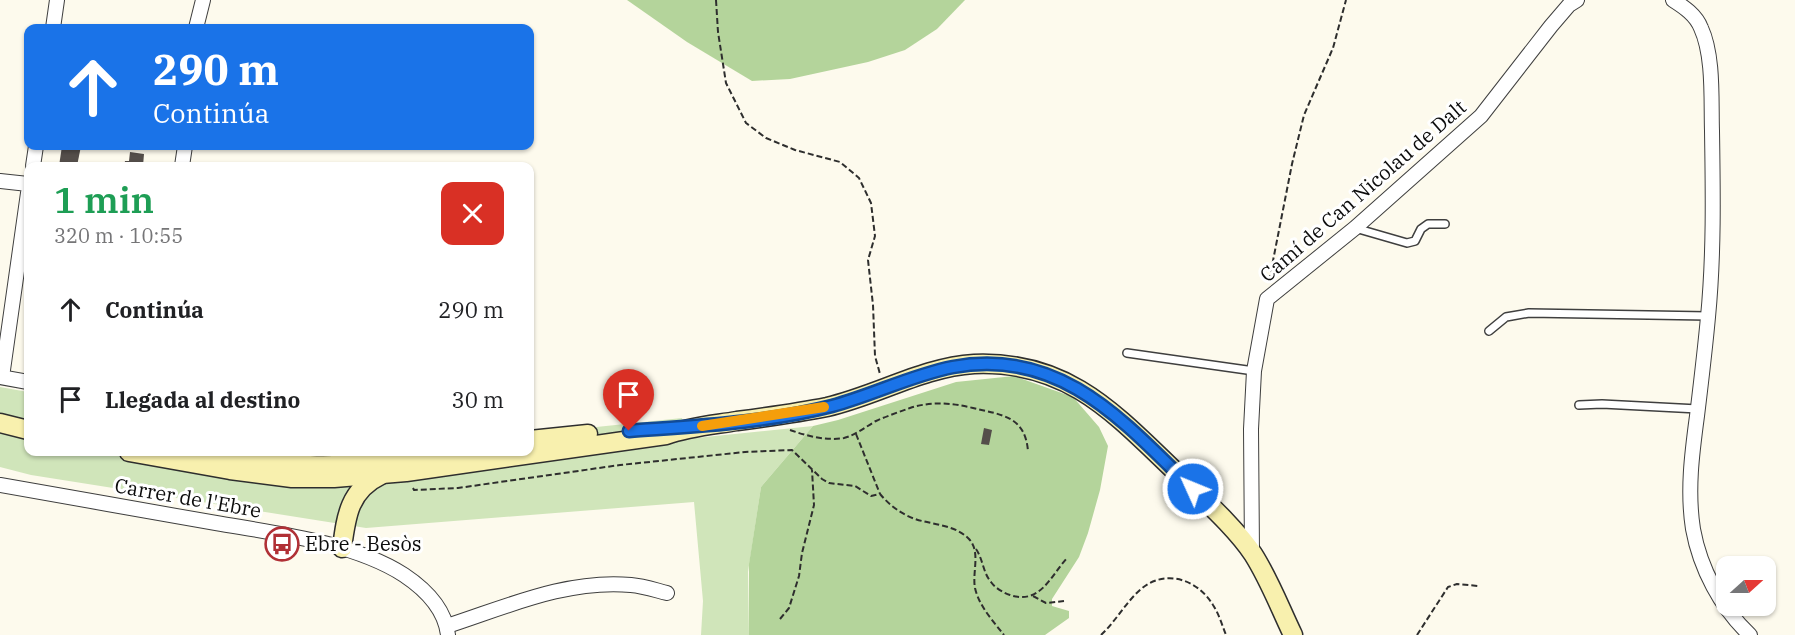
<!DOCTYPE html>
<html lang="es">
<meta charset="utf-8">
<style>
:root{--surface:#fff;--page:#f2f2f2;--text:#202124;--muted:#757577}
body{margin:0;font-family:"IBM Plex Serif",serif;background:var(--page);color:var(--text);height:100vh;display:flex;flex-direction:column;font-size:22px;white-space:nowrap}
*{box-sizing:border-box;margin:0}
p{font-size:20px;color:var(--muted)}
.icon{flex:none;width:33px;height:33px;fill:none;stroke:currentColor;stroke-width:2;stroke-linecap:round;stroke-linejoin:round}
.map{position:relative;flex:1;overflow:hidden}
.panel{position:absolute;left:24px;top:162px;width:510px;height:294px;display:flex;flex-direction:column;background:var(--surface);border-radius:12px;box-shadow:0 2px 4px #0004}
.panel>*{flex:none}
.guide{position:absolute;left:24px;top:24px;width:510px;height:126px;border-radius:12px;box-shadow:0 2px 4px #0004;background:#1a73e8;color:#fff;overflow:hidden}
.needle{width:39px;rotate:69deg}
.buttons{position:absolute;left:1716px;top:556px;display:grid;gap:12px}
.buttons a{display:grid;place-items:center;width:60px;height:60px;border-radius:12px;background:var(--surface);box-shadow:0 2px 4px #0004;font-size:30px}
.pin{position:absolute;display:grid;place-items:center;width:51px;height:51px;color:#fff;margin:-62px -26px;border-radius:50% 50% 50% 0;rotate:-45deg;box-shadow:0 0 6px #0007}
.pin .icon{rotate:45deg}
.me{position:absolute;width:66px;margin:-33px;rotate:314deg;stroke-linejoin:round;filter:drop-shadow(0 0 4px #0008)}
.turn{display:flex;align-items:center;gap:21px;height:126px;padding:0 30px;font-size:27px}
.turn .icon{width:78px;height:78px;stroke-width:2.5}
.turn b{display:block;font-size:42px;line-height:51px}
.round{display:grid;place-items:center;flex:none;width:63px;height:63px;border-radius:12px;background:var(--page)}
.summary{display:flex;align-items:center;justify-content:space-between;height:102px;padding:0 30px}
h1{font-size:36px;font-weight:600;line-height:45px;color:#1e9e55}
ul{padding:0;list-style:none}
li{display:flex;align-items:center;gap:18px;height:90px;padding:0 30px}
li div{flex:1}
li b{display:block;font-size:22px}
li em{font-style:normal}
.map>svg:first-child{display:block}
.green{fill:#d0e5ba}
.forest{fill:#b4d49b}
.building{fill:#544e4a}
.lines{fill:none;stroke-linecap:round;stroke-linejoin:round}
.service-casing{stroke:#3f3f3f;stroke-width:10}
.minor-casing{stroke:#3f3f3f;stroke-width:16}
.secondary-casing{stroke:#2e2e2e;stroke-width:21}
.path{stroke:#2e2e2e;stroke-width:2;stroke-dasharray:6 3;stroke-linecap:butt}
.service{stroke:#fff;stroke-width:7}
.minor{stroke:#fff;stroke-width:14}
.secondary{stroke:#f8f0ae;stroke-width:18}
.route-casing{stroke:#114b97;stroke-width:15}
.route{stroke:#1a73e8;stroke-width:10}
.slow{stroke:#f59e0b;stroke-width:10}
.labels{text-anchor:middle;stroke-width:6;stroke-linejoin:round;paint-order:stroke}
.street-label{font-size:20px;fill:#0c0c0c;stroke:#fff}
.poi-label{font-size:20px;fill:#0c0c0c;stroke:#fff;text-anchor:start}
</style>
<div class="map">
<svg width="1795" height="635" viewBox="0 0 1795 635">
<rect width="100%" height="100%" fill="#fdfaed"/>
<!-- green -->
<path class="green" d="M0,387L28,392V452H530V434L682,418L686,439L813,426L761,487L748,572L749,635H701L703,601L694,502L366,528L31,475L0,467Z"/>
<!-- forest -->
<g class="forest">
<path d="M627,0H965L937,29L905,50L868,62L790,79L752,81L687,42Z"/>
<path d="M1014,376L1073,397L1099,427L1108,446L1100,490L1088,533L1079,557L1052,599V606L1069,611V618L1045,635H749V564L761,487L813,426L838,420L956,382Z"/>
</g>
<!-- building -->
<g class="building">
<path d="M62,146H81L77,166H59Z"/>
<path d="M130,152L144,154L143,166H124L125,161H129Z"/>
<path d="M984,428L992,430L989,445L981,444Z"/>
</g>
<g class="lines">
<defs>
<g id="service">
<path d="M1355,228L1407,243L1415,241L1421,229L1428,224H1445"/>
<path d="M1489,331L1506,317L1529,313L1708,316"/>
<path d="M1127,353L1254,371"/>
<path d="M1579,405L1602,404L1698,409"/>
</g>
<g id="minor">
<path d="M1673,0C1684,7 1696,15 1701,28C1714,56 1711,101 1712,131C1713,193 1714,255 1708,317C1705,350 1701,383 1697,416C1692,453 1687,491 1693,529C1700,568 1721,608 1750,635"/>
<path d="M53,28L57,0"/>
<path d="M196,28L203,0"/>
<path d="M33,166L36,146"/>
<path d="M182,166L185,146"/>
<path d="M0,181L28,184"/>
<path d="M0,377L28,382"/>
<path d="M2,377L28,193"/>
<path d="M0,485C72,498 144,510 216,523C274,533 353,542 404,575C425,589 445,609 448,635"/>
<path d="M1252,552L1251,429L1254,371L1267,299L1355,228L1481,116L1551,26L1569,5L1577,0"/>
<path d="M447,626C506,607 567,579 631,585C643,586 655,590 667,593"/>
</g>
<g id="secondary">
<path d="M0,423L28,430"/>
<path d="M530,440L588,434"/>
<path d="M129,452L230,470L292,478H334L406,472L666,435C689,427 713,425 737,421C767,417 797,413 827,407C876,396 923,367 974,364C1069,360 1116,415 1178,474C1201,497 1235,527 1253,554C1269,579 1280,608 1293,635"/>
<path d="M204,452C239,458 274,464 310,465C356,467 403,458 449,452"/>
<path d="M342,548C346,517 349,490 381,475"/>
</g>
</defs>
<!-- service casing -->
<use href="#service" class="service-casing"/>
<!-- minor casing -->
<use href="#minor" class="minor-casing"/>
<!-- secondary casing -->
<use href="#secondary" class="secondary-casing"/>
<!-- path -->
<g class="path">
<path d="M716,0L718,32L726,83L746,123L766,138L795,150L840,162L859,178L871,203L875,236L868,260L873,305L875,356L880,374"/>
<path d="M1269,281L1292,164L1304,115L1333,48L1346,0"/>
<path d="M790,430C807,436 826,441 844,438C856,435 865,427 876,421C887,416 899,412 910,408C932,401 952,403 973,408C1002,415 1025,416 1028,451"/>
<path d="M856,434L880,494"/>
<path d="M413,488L414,490L458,488L620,465L745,452L792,450L822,479L829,483L855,486L871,496L880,494C891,507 905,517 922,521C938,525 956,526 969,539C981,552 972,572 975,588C979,606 993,621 1004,635"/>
<path d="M976,549C983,559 983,573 991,582C995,588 1004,593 1010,595C1040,605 1050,577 1067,558"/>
<path d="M1033,596L1046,603L1064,601"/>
<path d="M780,619L789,608L799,576L802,553L814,505L812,470"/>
<path d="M1101,635C1116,621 1126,602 1141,589C1166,568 1198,580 1213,605C1219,614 1222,625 1226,635"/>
<path d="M1417,635L1448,587L1457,584L1478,586"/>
</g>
<!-- service -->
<use href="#service" class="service"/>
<!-- minor -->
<use href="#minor" class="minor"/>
<!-- secondary -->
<use href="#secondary" class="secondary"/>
</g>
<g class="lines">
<defs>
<path id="route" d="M629,431C696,426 766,423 832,406C873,395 912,375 953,367C1061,347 1124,422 1193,489"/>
</defs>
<!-- route casing -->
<use href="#route" class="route-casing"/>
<!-- route -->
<use href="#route" class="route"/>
<!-- slow -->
<path class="slow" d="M702,426L824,407"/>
</g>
<!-- icons -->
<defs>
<symbol id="bus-ring" viewBox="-11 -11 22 22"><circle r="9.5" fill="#fff" stroke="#b03036" stroke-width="1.5"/><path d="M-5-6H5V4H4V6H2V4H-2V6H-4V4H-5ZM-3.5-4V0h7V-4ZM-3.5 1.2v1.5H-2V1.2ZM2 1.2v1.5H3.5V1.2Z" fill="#b03036"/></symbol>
</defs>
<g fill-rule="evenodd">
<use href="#bus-ring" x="263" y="525" width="38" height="38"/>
</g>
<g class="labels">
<!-- street labels -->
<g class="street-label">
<text transform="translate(1363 191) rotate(-41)" y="7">Camí de Can Nicolau de Dalt</text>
<text transform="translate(188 498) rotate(10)" y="7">Carrer de l'Ebre</text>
</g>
<!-- poi labels -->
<g class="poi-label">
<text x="305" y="551">Ebre - Besòs</text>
</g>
</g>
</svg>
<div class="buttons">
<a><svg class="needle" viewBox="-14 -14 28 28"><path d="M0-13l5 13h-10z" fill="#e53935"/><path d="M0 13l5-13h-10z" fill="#757577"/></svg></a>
</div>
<div class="pin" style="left:629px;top:431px;background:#d93025"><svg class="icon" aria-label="arrive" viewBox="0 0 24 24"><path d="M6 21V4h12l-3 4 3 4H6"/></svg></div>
<svg class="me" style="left:1193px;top:489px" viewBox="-20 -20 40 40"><circle r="17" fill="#1a73e8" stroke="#fff" stroke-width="3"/><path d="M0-11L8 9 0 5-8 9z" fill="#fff"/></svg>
<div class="guide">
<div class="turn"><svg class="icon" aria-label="ahead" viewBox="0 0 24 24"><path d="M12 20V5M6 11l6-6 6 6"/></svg><div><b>290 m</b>Continúa</div></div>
</div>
<section class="panel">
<div class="summary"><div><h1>1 min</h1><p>320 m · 10:55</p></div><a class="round" style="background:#d93025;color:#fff"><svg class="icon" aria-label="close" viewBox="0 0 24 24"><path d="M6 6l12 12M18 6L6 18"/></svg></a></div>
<ul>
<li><svg class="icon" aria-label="ahead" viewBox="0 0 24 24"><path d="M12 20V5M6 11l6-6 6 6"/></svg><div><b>Continúa</b></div><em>290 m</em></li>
<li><svg class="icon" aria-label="arrive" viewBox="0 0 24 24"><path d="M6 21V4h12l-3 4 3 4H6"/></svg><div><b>Llegada al destino</b></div><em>30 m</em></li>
</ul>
</section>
</div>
